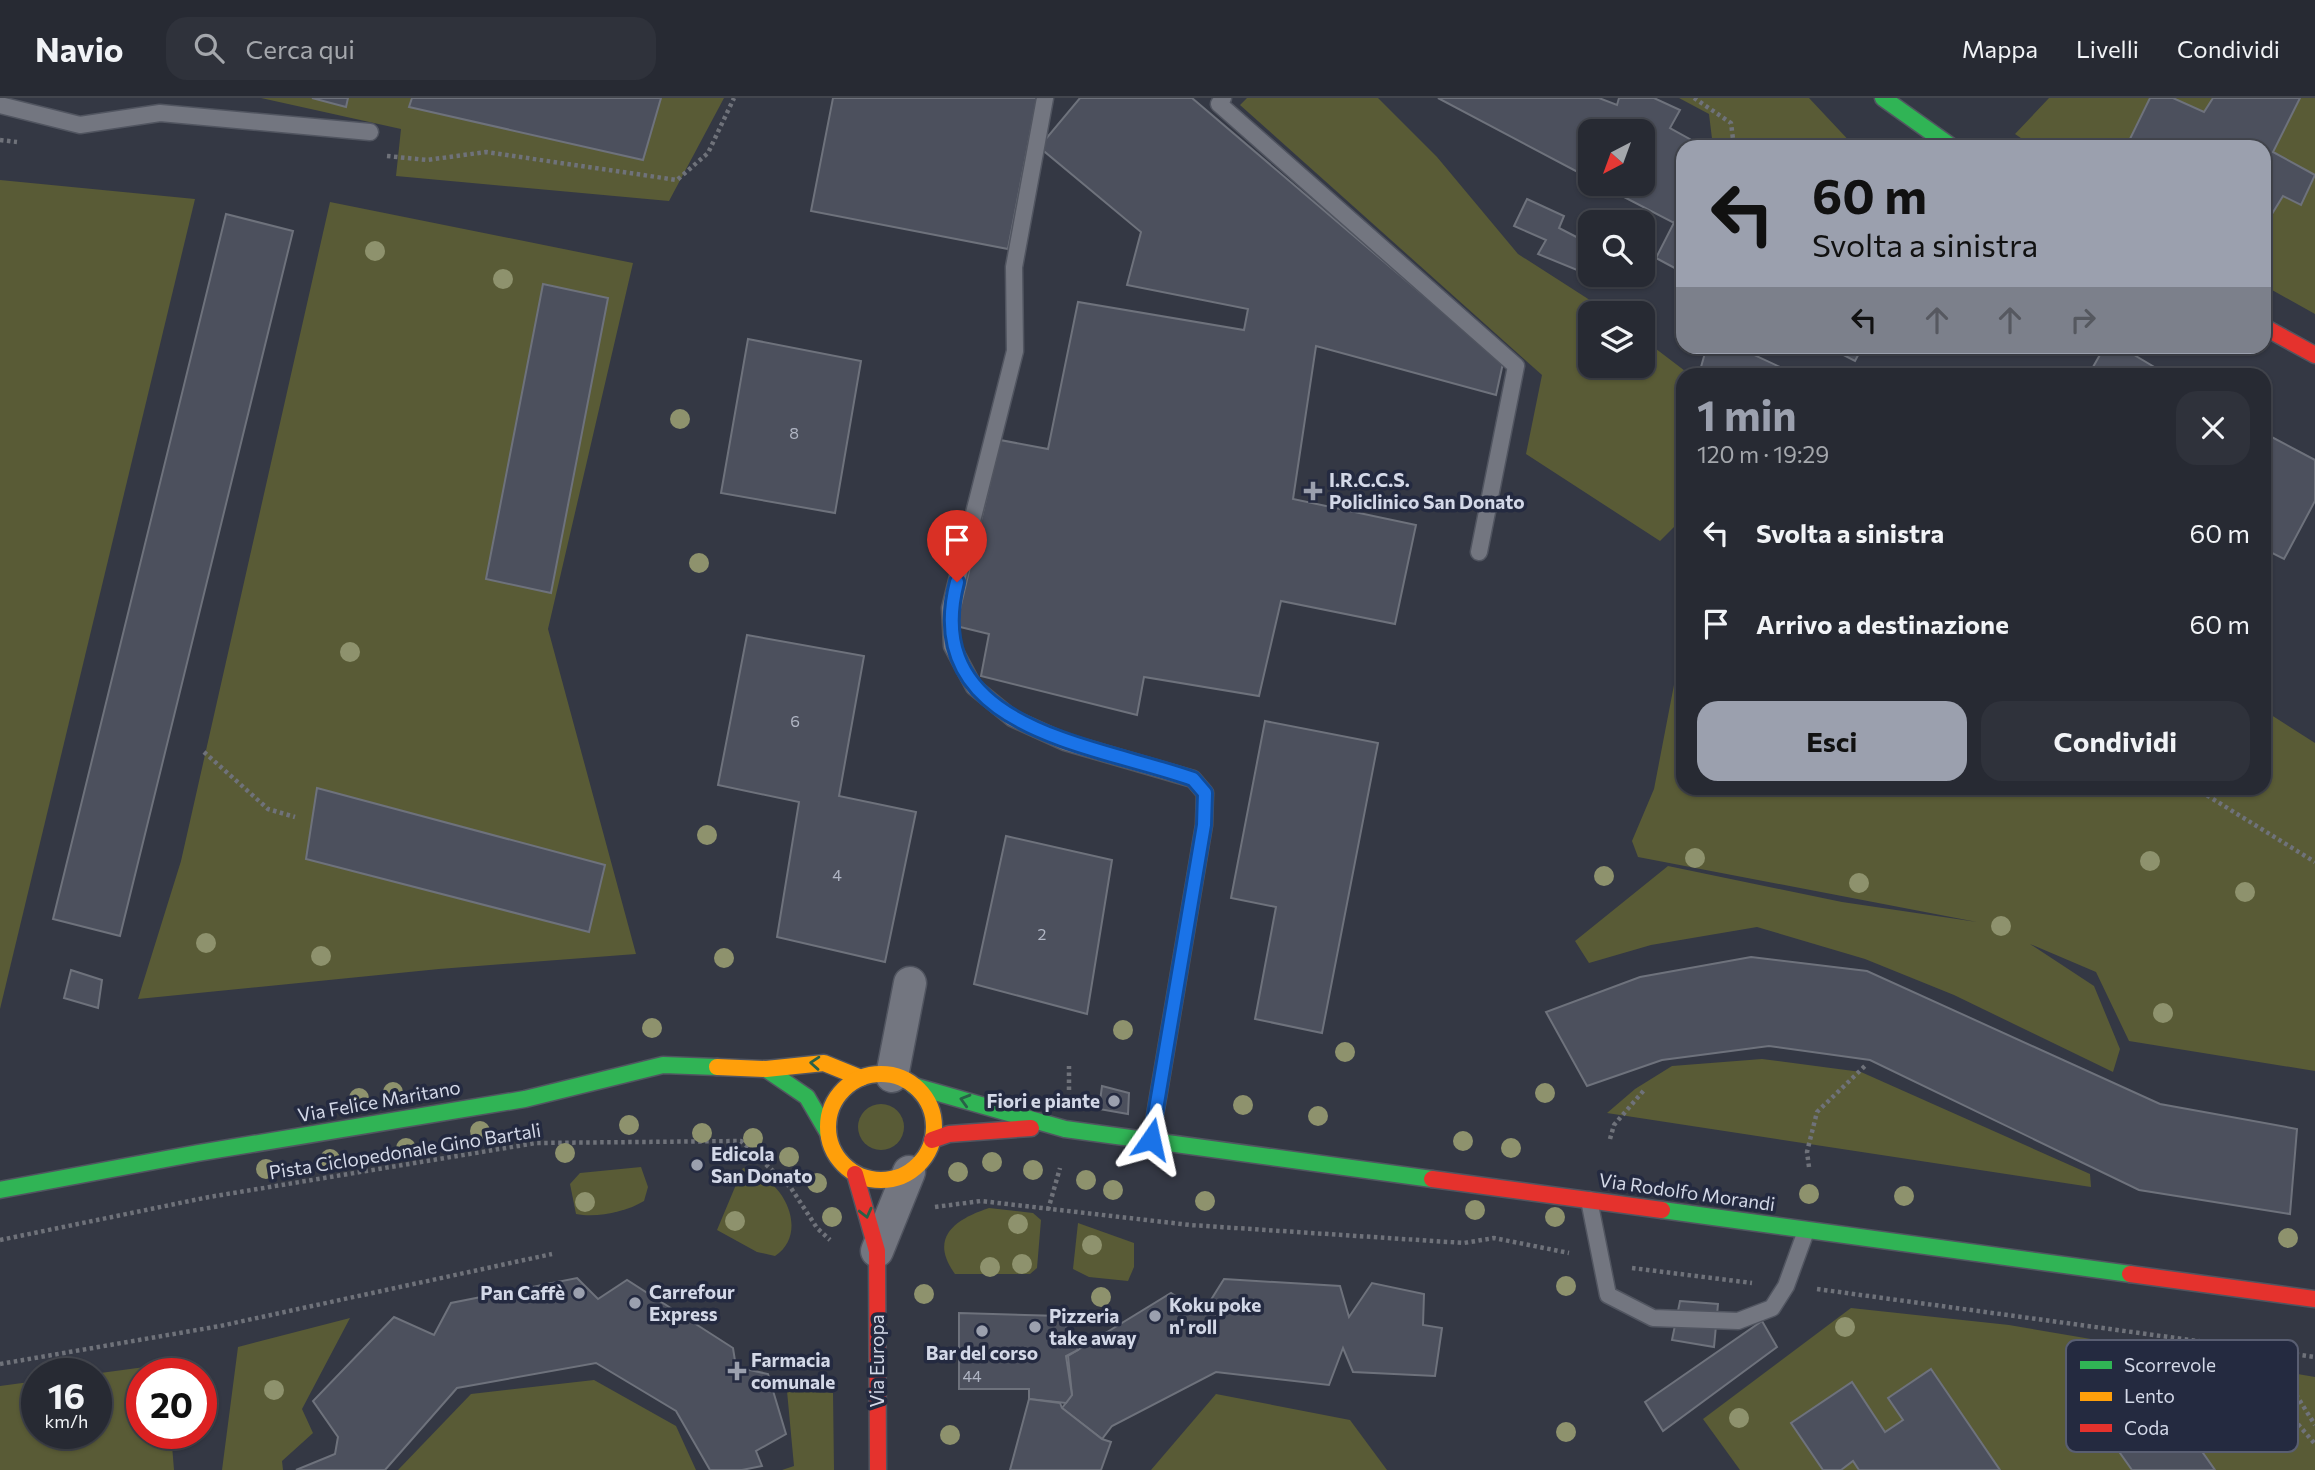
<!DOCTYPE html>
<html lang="it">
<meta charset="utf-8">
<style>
:root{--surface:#272a33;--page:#2f323b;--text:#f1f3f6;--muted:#a4a7ac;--line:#43464e;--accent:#9ba0ae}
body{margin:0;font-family:Commissioner,sans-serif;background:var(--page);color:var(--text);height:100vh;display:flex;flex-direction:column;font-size:26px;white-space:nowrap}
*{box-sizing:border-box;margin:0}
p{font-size:23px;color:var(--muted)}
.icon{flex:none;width:38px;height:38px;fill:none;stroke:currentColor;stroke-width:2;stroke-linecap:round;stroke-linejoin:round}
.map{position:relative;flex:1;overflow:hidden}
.sheet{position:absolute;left:1676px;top:270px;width:595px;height:427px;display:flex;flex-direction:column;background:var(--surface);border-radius:21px;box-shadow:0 2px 5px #0004,0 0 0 2px var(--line)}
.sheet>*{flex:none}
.hud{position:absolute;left:1676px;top:42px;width:595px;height:214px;border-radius:21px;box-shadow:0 2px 5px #0004,0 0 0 2px var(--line);background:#9ba0ae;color:#111;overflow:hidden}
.needle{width:46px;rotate:221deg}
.controls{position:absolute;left:1578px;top:21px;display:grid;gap:14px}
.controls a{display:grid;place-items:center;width:77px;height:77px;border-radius:14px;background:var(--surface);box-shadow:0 2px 5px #0004,0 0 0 2px var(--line);font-size:35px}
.speed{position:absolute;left:21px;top:1260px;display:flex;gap:14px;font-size:35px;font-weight:700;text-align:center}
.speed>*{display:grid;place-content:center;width:91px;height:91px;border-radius:50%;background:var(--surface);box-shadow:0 2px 5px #0004,0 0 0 2px var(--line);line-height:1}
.speed small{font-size:18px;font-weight:400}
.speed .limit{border:10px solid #d22;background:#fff;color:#111}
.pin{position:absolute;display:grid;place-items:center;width:60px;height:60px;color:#fff;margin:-72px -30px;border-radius:50% 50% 50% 0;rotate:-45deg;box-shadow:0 0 7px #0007}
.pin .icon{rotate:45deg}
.me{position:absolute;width:77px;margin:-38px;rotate:11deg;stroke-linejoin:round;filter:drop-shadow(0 0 5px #0008)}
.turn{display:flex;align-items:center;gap:24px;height:147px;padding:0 21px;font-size:32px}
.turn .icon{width:91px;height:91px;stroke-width:2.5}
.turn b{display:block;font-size:49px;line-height:60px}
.lanes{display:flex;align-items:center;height:66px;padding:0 21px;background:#0003;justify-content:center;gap:35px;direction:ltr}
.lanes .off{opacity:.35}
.round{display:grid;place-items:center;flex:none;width:74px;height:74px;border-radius:21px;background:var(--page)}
.overview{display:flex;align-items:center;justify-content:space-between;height:119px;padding:0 21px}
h1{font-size:42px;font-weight:700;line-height:52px;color:var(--accent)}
.action{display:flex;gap:14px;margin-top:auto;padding:14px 21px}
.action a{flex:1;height:80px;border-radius:21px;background:var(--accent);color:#111;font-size:28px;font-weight:700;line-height:80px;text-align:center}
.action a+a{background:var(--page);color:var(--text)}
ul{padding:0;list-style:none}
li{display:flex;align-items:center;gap:21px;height:91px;padding:0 21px}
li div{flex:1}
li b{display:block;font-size:26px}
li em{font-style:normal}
header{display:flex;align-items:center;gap:42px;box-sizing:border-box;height:98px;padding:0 35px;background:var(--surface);border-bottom:2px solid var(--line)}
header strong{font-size:33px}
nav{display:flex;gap:38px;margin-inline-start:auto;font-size:24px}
.search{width:490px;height:63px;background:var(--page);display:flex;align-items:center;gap:18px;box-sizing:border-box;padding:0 24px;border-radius:21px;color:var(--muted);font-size:26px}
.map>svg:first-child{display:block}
.green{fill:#595b36}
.building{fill:#4c505d;stroke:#6e727c;stroke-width:2}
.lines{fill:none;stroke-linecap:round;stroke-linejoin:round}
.lane-casing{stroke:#515560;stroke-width:19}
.street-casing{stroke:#515560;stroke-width:35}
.fast-casing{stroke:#515560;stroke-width:19}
.slow-casing{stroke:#515560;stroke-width:19}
.jam-casing{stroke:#515560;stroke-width:19}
.path{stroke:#6f727a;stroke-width:4.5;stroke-dasharray:3.5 3.5;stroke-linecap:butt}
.lane{stroke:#737680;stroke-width:16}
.street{stroke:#737680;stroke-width:32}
.fast{stroke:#30b455;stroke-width:16}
.slow{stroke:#ff9f0a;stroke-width:16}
.jam{stroke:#e5322d;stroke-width:16}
.tree{fill:#8e926d}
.oneway{stroke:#296148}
.route-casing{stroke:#114b97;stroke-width:18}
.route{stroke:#1a73e8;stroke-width:12}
.poi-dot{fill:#9ba0ae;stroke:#242a40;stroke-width:2.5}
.labels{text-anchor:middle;stroke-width:7;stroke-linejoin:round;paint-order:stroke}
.number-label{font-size:16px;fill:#b1b6c4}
.poi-label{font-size:19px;font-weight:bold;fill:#d3d8e7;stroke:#242a40;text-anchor:start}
.street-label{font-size:19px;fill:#d3d8e7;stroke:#242a40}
.key{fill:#242a40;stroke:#595e72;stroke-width:2}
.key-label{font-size:19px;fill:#d3d8e7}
</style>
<header>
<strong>Navio</strong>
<div class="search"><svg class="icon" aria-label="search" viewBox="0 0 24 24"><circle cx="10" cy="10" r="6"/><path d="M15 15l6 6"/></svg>Cerca qui</div>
<nav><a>Mappa</a><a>Livelli</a><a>Condividi</a></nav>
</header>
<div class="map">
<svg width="2315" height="1372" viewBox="0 0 2315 1372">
<rect width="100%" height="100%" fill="#343844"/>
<!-- green -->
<g class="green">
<path d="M261,0H724L669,103L396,78L401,31Z"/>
<path d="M1247,0H1378L1437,59L1518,156L1610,215H1591V268H1643V241L1689,276H1684L1683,420L1660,443L1526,356L1542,277L1240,7Z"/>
<path d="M1679,0H1809L1855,49H1713L1709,16Z"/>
<path d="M2049,0H2315V216L2265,188L2264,49H2034L2015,36Z"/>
<path d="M0,82L195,101L0,911Z"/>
<path d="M330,104L633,165L548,531L636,856L439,871L138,901L181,763Z"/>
<path d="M1683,540L1684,690H2264L2265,613L2315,645V973L2129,943L2096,874L2030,846L2094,888L2120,951L2113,974L1954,897L1865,861L1757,829L1651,847L1589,865L1575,843L1668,768L1842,804L1977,824L1638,759L1632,743L1654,691Z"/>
<path d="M1762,961L1861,974L2090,1076L2091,1089L1607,1015L1635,991L1672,968Z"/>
<circle cx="881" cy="1029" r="23"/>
<path d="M641,1069L648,1089L644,1103C626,1114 597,1120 576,1116L570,1086L580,1075Z"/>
<path d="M743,1070C749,1072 758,1075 763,1079C790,1096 805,1138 775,1158L757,1154L717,1132Z"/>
<path d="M989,1110L1033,1115L1041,1122L1037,1170L1030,1176H955C928,1139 956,1121 989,1110Z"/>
<path d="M1078,1125L1134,1145V1169L1128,1183L1089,1179L1073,1171Z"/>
<path d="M1851,1210L2009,1227L2315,1279V1372H1740L1703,1321Z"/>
<path d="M350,1220L302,1311L313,1335L282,1363L283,1372H222L238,1249Z"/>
<path d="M167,1266L168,1276H142V1335H171L174,1372H0V1288L37,1283V1335H96V1276H93Z"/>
<path d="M594,1282L676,1328L696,1372H398L471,1296Z"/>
<path d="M787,1293L833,1295L834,1372H782L794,1368Z"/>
<path d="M1216,1296L1350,1322L1387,1372H1151Z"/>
</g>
<!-- building -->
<g class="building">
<path d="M312,0H348L346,9Z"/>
<path d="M412,0H661L643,62L409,9Z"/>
<path d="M833,0H1037L1008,151L811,113Z"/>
<path d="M1080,0H1192L1503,265L1496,297L1316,248L1293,401L1416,427L1395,526L1281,503L1259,598L1144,579L1137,617L981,578L989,536L956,528L1000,342L1048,351L1078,204L1244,232L1248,211L1127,187L1141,134L1039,49Z"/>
<path d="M1438,0H1599L1617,7L1619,0H1654L1680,12L1670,30L1704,49H1684V105L1674,125L1599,86H1643V33H1591V81Z"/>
<path d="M2150,0H2173L2204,14L2213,0H2300L2273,54L2315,77L2301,107L2283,98L2267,124L2264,123V49L2127,47Z"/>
<path d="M1527,101L1564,118L1559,130L1590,146L1577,172L1538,156L1546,142L1514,128Z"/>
<path d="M1684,105V175L1656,160Z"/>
<path d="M226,116L293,133L120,838L53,821Z"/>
<path d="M543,186L608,200L551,495L486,481Z"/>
<path d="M748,241L861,263L835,415L721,395Z"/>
<path d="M1707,248H1735L1795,276H1715L1701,269Z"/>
<path d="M1826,248H1863L1855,263Z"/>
<path d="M2105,248H2119L2166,276H2089Z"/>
<path d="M2264,335L2315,362V403L2284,461L2264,451Z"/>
<path d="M747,537L864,558L839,698L916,714L885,864L777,839L799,704L718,687Z"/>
<path d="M1265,623L1378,645L1322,935L1255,921L1276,809L1231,800Z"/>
<path d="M317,690L605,767L589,834L306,761Z"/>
<path d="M1006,738L1112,762L1087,916L974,886Z"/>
<path d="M1751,859L1867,873L2160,1006L2297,1031L2290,1116L2139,1092L1870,962L1769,948L1662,962L1587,988L1546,914L1640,879Z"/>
<path d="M71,872L102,882L98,910L64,900Z"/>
<path d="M1102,988L1129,995L1128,1016L1099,1011Z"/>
<path d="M577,1180L598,1201L627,1182L733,1250L736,1269L768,1276L786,1336L756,1353L762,1368L742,1372H710L676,1313L596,1265L457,1290L385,1372H296L335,1356L338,1339L313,1303L394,1219L434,1237L451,1205Z"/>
<path d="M1224,1181L1340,1188L1349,1219L1372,1185L1424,1196L1423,1227L1442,1230L1435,1278L1353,1274L1343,1250L1329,1287L1216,1274L1112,1328L1102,1341L1062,1310L1072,1297L1068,1258L1171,1195L1202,1216Z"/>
<path d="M1680,1203L1718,1206L1714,1249L1672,1242Z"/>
<path d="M959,1215L1061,1218L1078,1252L1066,1258L1072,1297L1066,1305L1029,1301V1291H959Z"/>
<path d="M1762,1223L1777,1249L1663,1333L1645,1304Z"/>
<path d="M1931,1271L2000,1372H1859L1853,1363L1841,1372H1823L1791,1325L1852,1284L1885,1334L1903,1322L1888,1300Z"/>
<path d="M2156,1288L2215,1372H2132L2101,1328Z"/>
<path d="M1029,1301L1060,1305L1062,1310L1102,1341L1111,1344L1101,1372H1010Z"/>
</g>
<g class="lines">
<defs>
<g id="lane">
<path d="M1045,0L1014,169L1015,253L950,510L952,548L974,589L1012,620L1065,644L1193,681L1205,695L1204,727L1151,1041"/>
<path d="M1223,0L1219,6L1516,268L1479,454"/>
<path d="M0,7L80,27L160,15L370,34"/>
<path d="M1589,1102L1608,1197L1653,1220L1738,1223L1772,1210L1786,1188L1806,1133"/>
</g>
<g id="street">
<path d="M892,978L910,885"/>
<path d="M877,1153L909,1074"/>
</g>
<g id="fast">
<path d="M1883,0L1952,49"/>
<path d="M766,971L807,999L828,1035"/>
<path d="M914,988L1065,1031L1432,1081"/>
<path d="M0,1092L198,1055L525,1001L663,967L717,969"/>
<path d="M1662,1112L2130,1176"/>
</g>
<g id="slow">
<path d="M717,969L766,971L824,965L861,980"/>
<circle cx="881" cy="1029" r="53"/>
</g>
<g id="jam">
<path d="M2264,229L2315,257"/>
<path d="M932,1042L949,1036L1031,1030"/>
<path d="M855,1076L877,1153L878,1372"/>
<path d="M1432,1081L1662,1112"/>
<path d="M2130,1176L2315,1201"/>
</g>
</defs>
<!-- lane casing -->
<use href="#lane" class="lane-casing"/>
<!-- street casing -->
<use href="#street" class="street-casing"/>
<!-- fast casing -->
<use href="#fast" class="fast-casing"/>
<!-- slow casing -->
<use href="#slow" class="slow-casing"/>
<!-- jam casing -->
<use href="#jam" class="jam-casing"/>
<!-- path -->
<g class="path">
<path d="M1694,0L1731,25L1734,49"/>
<path d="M0,42L17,44"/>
<path d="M387,58L427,62L486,54L677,82L708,55L734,0"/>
<path d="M204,654L268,711L295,719"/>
<path d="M2195,690L2315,764"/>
<path d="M1069,992V968"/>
<path d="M1610,1041L1614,1027L1645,991"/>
<path d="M1809,1069L1807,1054L1817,1014L1866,967"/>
<path d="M935,1109L981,1103L1190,1127L1464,1145L1494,1140L1569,1155"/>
<path d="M1048,1112L1060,1070"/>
<path d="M0,1142L209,1099L536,1045L741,1043L791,1090L817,1130L830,1142"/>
<path d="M1632,1170L1752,1185"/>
<path d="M1817,1191L2315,1259"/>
<path d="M2270,1255L2315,1327"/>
<path d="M0,1266L220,1228L552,1156"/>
<path d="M2182,1306L2200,1293L2297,1325L2315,1346"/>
<path d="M2207,1337L2250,1309"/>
</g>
<!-- lane -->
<use href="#lane" class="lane"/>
<!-- street -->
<use href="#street" class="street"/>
<!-- fast -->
<use href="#fast" class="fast"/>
<!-- slow -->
<use href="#slow" class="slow"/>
<!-- jam -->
<use href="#jam" class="jam"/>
</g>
<!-- trees -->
<g class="tree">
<circle cx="375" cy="153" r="10"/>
<circle cx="503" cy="181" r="10"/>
<circle cx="680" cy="321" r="10"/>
<circle cx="699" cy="465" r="10"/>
<circle cx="350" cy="554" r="10"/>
<circle cx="707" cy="737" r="10"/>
<circle cx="1695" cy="760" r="10"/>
<circle cx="2150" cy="763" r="10"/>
<circle cx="1604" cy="778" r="10"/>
<circle cx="1859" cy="785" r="10"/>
<circle cx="2245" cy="794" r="10"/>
<circle cx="2001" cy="828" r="10"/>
<circle cx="206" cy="845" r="10"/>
<circle cx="321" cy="858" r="10"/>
<circle cx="724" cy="860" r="10"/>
<circle cx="2163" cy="915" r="10"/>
<circle cx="652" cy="930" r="10"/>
<circle cx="1123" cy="932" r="10"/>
<circle cx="1345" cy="954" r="10"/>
<circle cx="393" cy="994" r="10"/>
<circle cx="1545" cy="995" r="10"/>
<circle cx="359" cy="1000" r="10"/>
<circle cx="1243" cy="1007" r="10"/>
<circle cx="1318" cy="1018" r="10"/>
<circle cx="629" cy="1027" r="10"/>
<circle cx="480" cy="1033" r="10"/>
<circle cx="702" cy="1035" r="10"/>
<circle cx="753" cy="1040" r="10"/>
<circle cx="1463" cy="1043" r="10"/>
<circle cx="406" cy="1050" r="10"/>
<circle cx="1511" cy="1050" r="10"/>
<circle cx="565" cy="1055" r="10"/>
<circle cx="789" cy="1059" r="10"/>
<circle cx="330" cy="1061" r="10"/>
<circle cx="992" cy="1064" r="10"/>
<circle cx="266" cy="1071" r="10"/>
<circle cx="1033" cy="1072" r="10"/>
<circle cx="958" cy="1074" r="10"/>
<circle cx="1086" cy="1082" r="10"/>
<circle cx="817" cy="1085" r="10"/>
<circle cx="1113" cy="1092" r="10"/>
<circle cx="1809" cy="1096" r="10"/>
<circle cx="1904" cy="1098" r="10"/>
<circle cx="1205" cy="1103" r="10"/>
<circle cx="585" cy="1104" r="10"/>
<circle cx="1475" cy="1112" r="10"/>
<circle cx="832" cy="1119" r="10"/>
<circle cx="1555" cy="1119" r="10"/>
<circle cx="735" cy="1123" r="10"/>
<circle cx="1018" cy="1126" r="10"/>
<circle cx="2288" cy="1140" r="10"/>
<circle cx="1092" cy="1147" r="10"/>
<circle cx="1022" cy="1166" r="10"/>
<circle cx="990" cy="1169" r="10"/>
<circle cx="1566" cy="1188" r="10"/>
<circle cx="924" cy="1196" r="10"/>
<circle cx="1101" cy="1199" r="10"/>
<circle cx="1845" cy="1229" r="10"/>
<circle cx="274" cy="1292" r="10"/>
<circle cx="1739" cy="1320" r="10"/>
<circle cx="1566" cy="1334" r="10"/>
<circle cx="950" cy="1337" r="10"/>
</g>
<!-- one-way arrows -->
<defs><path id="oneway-chevron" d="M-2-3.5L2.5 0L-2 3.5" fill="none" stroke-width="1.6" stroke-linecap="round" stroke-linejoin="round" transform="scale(1.75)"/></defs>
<g class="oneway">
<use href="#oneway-chevron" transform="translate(815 965) rotate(-176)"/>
<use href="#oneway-chevron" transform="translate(965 1002) rotate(-164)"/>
<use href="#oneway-chevron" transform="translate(866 1115) rotate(76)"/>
</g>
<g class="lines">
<defs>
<path id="route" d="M957,484C919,632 1095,646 1193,681L1205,695L1204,727L1151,1041"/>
</defs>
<!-- route casing -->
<use href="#route" class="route-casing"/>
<!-- route -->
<use href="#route" class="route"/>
</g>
<!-- markers -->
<g class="poi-dot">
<path d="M1309.5 382.5h7v7h7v7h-7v7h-7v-7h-7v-7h7z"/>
<circle cx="1114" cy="1003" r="7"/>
<circle cx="697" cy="1067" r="7"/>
<circle cx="579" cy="1195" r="7"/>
<circle cx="635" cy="1205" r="7"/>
<circle cx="1155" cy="1218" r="7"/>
<circle cx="1035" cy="1229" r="7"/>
<circle cx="982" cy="1233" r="7"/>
<path d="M733.5 1262.5h7v7h7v7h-7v7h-7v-7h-7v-7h7z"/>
</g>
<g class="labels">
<!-- number labels -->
<g class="number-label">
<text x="794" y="341">8</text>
<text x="795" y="629">6</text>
<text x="837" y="783">4</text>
<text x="1042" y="842">2</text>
<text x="972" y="1284">44</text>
</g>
<!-- poi labels -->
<g class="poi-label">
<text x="1329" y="389">I.R.C.C.S.<tspan x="1329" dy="22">Policlinico San Donato</tspan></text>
<text x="1100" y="1010" text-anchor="end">Fiori e piante</text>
<text x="711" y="1063">Edicola<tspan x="711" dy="22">San Donato</tspan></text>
<text x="649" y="1201">Carrefour<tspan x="649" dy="22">Express</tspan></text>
<text x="565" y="1202" text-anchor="end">Pan Caffè</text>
<text x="1169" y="1214">Koku poke<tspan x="1169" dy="22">n' roll</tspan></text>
<text x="1049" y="1225">Pizzeria<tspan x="1049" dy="22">take away</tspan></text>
<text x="982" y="1262" text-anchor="middle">Bar del corso</text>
<text x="751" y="1269">Farmacia<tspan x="751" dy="22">comunale</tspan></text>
</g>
<!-- street labels -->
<g class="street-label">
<text transform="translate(379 1003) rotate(-10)" y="7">Via Felice Maritano</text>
<text transform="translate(405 1053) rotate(-9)" y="7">Pista Ciclopedonale Gino Bartali</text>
<text transform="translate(1687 1094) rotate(8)" y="7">Via Rodolfo Morandi</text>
<text transform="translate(877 1263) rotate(-90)" y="7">Via Europa</text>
</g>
</g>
<!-- legend -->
<rect x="2066" y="1242" width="232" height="112" rx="10" class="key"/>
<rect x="2080" y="1263" width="32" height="8" fill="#30b455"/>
<rect x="2080" y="1294" width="32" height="9" fill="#ff9f0a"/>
<rect x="2080" y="1326" width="32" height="8" fill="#e5322d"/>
<g class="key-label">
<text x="2124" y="1274">Scorrevole</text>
<text x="2124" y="1305">Lento</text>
<text x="2124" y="1337">Coda</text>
</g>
</svg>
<div class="controls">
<a><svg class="needle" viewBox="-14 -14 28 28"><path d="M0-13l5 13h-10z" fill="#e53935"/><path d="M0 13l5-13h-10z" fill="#a4a7ac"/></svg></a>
<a><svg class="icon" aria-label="search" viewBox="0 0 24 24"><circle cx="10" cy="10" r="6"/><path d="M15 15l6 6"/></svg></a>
<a><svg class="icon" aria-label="layers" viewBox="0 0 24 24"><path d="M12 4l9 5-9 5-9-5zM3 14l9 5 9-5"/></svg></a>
</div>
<div class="speed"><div>16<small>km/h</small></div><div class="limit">20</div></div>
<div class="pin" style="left:957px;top:484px;background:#d93025"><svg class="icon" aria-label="arrive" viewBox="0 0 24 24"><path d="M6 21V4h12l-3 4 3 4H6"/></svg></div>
<svg class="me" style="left:1151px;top:1041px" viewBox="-20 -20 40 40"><path d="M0-17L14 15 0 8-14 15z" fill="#1a73e8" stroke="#fff" stroke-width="4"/></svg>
<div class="hud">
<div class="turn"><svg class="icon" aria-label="left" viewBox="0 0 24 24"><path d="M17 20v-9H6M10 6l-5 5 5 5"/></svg><div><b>60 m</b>Svolta a sinistra</div></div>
<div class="lanes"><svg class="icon" aria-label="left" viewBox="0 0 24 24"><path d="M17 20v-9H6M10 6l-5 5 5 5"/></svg><svg class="icon off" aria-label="ahead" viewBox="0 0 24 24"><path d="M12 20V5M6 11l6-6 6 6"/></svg><svg class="icon off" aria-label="ahead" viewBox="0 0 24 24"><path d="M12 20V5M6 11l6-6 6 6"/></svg><svg class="icon off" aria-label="right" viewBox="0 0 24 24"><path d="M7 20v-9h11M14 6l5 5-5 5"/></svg></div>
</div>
<section class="sheet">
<div class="overview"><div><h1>1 min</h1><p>120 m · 19:29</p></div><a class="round"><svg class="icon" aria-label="close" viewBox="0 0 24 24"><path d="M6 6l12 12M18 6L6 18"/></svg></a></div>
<ul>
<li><svg class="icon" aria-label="left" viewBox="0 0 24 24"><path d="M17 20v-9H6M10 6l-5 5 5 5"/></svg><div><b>Svolta a sinistra</b></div><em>60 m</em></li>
<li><svg class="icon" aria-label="arrive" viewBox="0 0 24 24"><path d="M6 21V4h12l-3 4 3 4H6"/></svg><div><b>Arrivo a destinazione</b></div><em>60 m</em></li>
</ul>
<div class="action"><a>Esci</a><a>Condividi</a></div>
</section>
</div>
